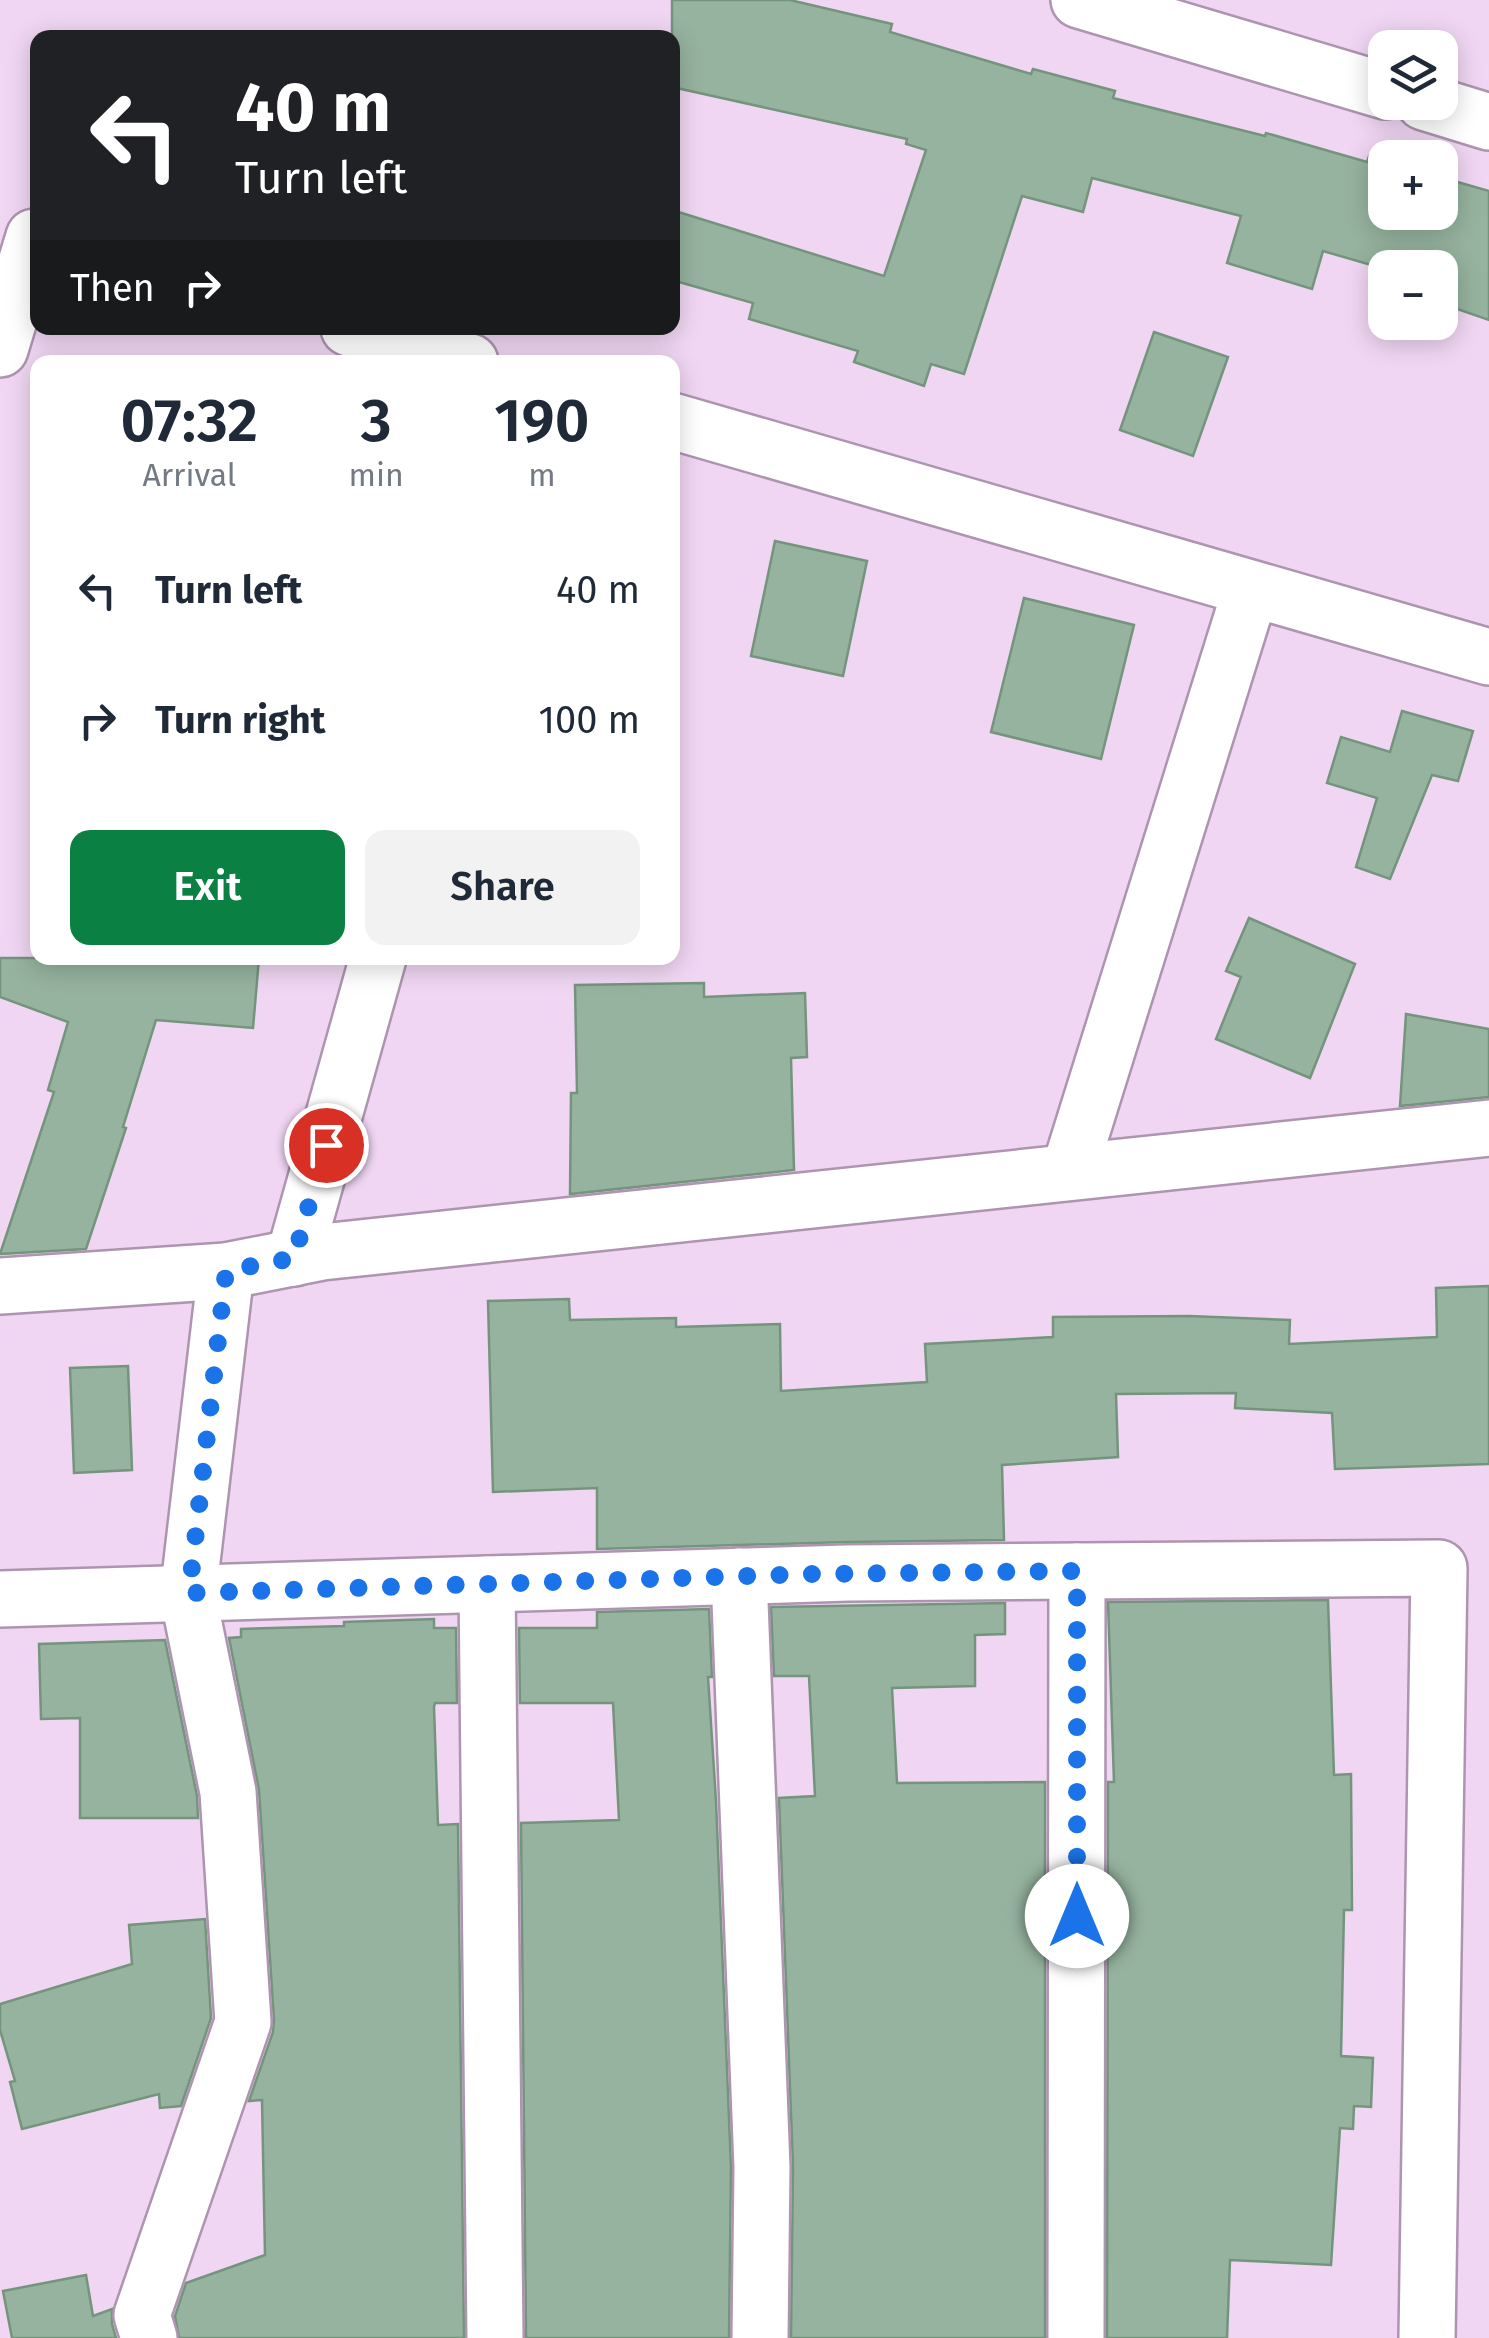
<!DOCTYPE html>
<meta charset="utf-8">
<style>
:root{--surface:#fff;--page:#f2f2f3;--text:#1f2937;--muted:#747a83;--accent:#0b8043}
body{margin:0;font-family:"Fira Sans",sans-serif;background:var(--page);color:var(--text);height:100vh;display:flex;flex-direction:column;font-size:38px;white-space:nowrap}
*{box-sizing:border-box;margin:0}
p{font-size:32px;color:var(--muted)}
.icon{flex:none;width:55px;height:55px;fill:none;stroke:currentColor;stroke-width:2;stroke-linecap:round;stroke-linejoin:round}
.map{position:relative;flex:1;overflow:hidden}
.panel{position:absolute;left:30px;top:355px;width:650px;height:610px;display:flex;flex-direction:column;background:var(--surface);border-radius:20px;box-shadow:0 5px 25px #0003}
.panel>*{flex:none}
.top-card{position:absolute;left:30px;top:30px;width:650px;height:305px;border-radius:20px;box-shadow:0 5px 25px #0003;background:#202124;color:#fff;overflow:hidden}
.tools{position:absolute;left:1368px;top:30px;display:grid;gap:20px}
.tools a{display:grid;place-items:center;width:90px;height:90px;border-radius:20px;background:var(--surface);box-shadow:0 5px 25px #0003;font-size:50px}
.pin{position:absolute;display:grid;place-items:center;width:85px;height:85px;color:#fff;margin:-42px;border:5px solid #fff;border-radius:50%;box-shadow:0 2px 10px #0007}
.me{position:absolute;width:110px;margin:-55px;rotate:0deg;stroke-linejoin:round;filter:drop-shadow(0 0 8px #0008)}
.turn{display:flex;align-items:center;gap:35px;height:210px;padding:0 40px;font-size:45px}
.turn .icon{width:130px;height:130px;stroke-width:2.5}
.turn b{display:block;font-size:70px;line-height:85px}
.then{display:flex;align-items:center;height:95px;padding:0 40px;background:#0003;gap:20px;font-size:38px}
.eta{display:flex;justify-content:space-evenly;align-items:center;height:170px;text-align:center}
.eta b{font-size:60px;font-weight:600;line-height:70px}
.cta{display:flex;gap:20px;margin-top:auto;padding:20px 40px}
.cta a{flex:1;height:115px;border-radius:20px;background:var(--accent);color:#fff;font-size:40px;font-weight:600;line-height:115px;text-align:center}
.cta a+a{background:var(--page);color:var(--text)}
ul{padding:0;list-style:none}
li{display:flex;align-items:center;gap:30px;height:130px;padding:0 40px}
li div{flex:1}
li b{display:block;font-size:38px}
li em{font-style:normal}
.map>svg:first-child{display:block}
.building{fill:#96b39f;stroke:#74947e;stroke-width:2.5}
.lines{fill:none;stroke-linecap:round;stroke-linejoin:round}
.minor-casing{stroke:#ad94af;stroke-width:60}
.minor{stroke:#fff;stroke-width:55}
.route{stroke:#1a73e8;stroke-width:18;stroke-dasharray:0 32.4}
</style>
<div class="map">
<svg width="1489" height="2338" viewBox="0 0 1489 2338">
<rect width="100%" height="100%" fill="#f0d6f3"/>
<!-- building -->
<g class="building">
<path d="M672,0H790L892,24L890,32L1031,74L1033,69L1115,91L1113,98L1265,136L1266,133L1367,162L1369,156L1385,161V212H1440V177L1489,191V320L1440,303V268L1385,269L1323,251L1312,289L1227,263L1241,216L1092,178L1083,212L1022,196L964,374L931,364L924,386L854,362L858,351L749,319L753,303L672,280V210L884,276L926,150L906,144L907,139L672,87Z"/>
<path d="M1154,332L1228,357L1193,456L1120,430Z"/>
<path d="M775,541L867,561L843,676L751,656Z"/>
<path d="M1024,598L1134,625L1101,759L991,732Z"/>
<path d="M1402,711L1473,731L1458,781L1432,775L1390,879L1356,867L1377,798L1327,783L1341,737L1390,752Z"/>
<path d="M1249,918L1355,964L1310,1078L1216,1039L1241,977L1226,971Z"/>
<path d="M0,958H259L253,1028L156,1020L123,1127L126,1128L86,1249L0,1254L54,1092L48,1090L68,1022L0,997Z"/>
<path d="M704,983V997L805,993L807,1057L791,1058L794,1170L570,1194L571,1093H577L575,985Z"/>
<path d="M1406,1014L1489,1029V1097L1400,1106Z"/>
<path d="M1489,1286V1464L1335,1469L1332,1413L1235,1408L1236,1393L1116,1394L1118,1457L1002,1465L1004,1540L848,1542L597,1549V1488L493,1492L488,1301L569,1299L570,1320L676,1318V1327L780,1324L781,1391L927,1382L925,1344L1053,1337V1317L1189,1316L1290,1320L1289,1344L1437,1337L1436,1288Z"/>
<path d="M128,1366L132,1470L74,1473L70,1368Z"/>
<path d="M1328,1600L1334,1775L1351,1774L1352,1910H1344L1341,2056L1373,2058L1371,2107L1354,2106L1353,2129L1340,2128L1331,2265L1230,2260L1227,2338H1107L1108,1782H1114L1108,1602Z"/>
<path d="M1005,1603V1634L975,1635V1686L892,1688L897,1783L1045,1782V2338H791L793,2166L779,1798L815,1796L809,1676H774L771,1607Z"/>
<path d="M709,1609L712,1677H708L716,1801L731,2167L729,2338H526L521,1823L619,1820L613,1703H520L519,1628H597V1612Z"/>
<path d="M434,1619V1628H456L457,1703H435L434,1707L438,1825L458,1824L464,2338H179L175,2316L186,2283L265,2255L262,2100L249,2101L273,2032L274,2020L259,1790L229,1638L241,1637V1629L344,1626V1622Z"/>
<path d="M165,1640L197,1796L198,1818H80V1718L41,1719L39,1644Z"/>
<path d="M205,1919L211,2018L181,2106L160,2108L159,2094L22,2129L10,2082L15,2081L0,2030V2004L132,1964L129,1925Z"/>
<path d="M86,2275L93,2316L112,2309V2324L116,2338H12L3,2291Z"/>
</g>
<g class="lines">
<defs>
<g id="minor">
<path d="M1079,0L1385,91"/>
<path d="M1424,102L1489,122"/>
<path d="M349,328L470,362"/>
<path d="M0,349L34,237"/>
<path d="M672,421L1489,657"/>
<path d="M1069,1172L1251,589"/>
<path d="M294,1258L378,958"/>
<path d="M0,1286L226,1271L322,1252L1489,1128"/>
<path d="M739,1576L762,2167L760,2338"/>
<path d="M487,1584L495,2338"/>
<path d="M0,1599L848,1573L1439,1568L1427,2338"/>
<path d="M149,2338L142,2315L243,2022L228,1792L188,1595L226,1271"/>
<path d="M1076,2338L1077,1571"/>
</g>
</defs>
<!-- minor casing -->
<use href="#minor" class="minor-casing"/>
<!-- minor -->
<use href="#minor" class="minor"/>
</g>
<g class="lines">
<!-- route -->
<path class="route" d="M326,1145L294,1258L226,1271L189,1593L812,1574L1077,1571V1916"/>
</g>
</svg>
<div class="tools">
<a><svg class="icon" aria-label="layers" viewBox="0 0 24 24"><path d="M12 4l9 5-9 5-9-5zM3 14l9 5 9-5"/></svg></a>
<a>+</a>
<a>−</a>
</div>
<div class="pin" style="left:326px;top:1145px;background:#d93025"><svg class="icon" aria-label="arrive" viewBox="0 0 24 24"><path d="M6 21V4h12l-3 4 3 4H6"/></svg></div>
<svg class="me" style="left:1077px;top:1916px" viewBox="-20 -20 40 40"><circle r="19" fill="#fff"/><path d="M0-13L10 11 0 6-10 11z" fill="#1a73e8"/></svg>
<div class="top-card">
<div class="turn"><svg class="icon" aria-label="left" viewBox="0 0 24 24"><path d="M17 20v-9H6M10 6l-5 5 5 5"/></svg><div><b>40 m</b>Turn left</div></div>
<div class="then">Then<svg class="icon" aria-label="right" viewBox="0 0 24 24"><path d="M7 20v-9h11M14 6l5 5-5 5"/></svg></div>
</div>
<section class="panel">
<div class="eta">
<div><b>07:32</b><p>Arrival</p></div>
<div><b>3</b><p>min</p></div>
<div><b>190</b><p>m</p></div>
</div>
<ul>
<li><svg class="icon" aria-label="left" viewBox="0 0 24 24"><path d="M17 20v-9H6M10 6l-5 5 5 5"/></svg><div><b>Turn left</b></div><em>40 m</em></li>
<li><svg class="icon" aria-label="right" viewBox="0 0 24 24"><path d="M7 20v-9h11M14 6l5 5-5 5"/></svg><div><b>Turn right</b></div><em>100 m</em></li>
</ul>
<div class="cta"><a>Exit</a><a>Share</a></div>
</section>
</div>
